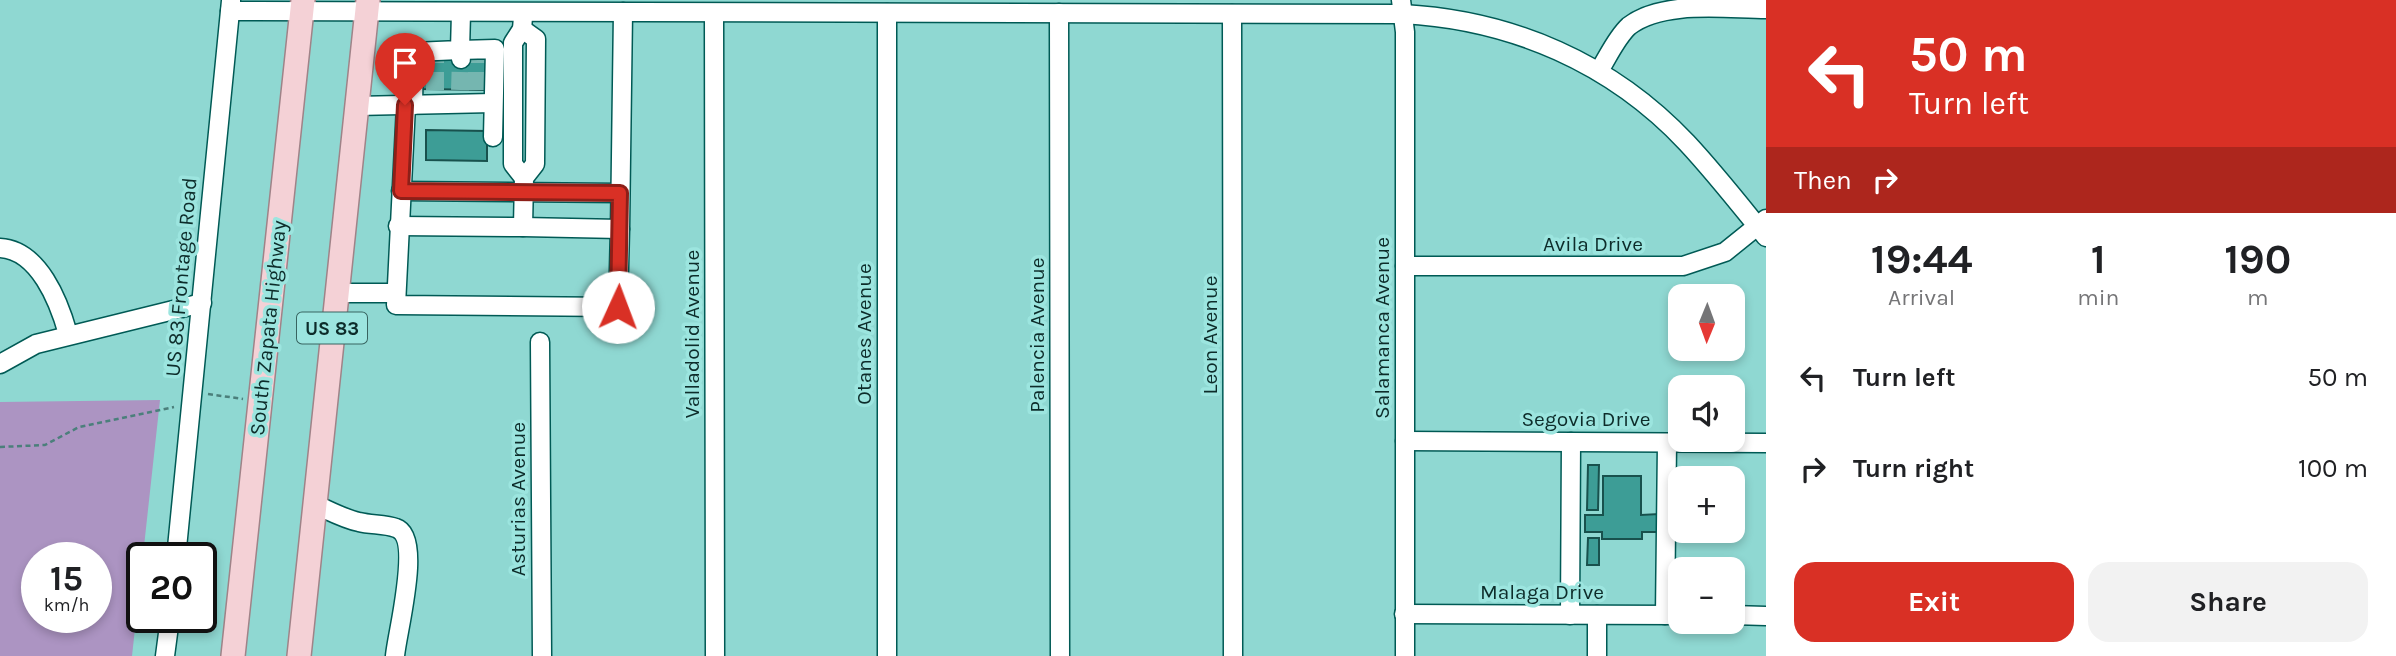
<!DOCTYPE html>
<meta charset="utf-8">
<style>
:root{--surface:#fff;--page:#f2f2f2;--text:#202124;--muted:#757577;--accent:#d93025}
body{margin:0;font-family:Karla,sans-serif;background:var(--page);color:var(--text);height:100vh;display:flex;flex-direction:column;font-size:26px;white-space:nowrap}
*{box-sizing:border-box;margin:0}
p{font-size:23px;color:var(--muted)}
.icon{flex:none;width:38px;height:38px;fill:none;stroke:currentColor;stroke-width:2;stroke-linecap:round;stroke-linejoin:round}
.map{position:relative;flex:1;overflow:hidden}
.panel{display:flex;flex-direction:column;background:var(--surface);width:630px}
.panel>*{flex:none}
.hud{background:#d93025;color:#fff;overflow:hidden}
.needle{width:46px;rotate:181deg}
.tools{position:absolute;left:1668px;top:284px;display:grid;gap:14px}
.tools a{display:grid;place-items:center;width:77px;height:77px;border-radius:14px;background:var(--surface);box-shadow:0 4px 10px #0003;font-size:35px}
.speed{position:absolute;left:21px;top:542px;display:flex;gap:14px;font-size:35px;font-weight:700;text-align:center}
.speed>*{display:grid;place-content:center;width:91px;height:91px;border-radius:50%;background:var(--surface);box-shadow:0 4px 10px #0003;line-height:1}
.speed small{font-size:18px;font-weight:400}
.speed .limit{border:4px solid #111;border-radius:10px;background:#fff;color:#111}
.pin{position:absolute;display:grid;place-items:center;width:60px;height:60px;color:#fff;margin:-72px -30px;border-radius:50% 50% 50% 0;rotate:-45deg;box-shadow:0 0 7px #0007}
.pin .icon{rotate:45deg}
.me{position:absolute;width:77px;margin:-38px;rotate:2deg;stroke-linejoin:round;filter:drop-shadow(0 0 5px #0008)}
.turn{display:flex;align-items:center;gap:24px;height:147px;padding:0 28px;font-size:32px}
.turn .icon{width:91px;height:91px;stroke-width:2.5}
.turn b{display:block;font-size:49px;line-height:60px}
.then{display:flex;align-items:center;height:66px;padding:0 28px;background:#0003;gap:14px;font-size:26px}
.eta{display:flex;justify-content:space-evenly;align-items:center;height:119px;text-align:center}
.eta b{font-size:42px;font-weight:700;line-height:49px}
.button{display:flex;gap:14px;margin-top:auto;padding:14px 28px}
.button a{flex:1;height:80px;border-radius:21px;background:var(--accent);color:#fff;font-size:28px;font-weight:700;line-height:80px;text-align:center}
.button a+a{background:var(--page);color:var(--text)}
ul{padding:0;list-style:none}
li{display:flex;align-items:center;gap:21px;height:91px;padding:0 28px}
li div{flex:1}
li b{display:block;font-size:26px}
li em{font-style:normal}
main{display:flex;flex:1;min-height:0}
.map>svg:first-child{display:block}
.green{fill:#ac94c2;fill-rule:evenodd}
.building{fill:#3d9d96;stroke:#18514d;stroke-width:2}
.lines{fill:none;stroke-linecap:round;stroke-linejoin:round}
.minor-tunnel{stroke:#75b6b0;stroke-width:18;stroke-dasharray:18 9;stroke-linecap:butt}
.minor-casing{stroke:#005a55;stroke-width:21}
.major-casing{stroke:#9f8388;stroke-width:26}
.path{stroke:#4b7f7b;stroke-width:2.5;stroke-dasharray:5 3.5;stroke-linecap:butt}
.minor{stroke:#fff;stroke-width:18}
.major{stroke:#f4d1d6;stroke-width:23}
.route-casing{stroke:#8d1f18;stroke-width:18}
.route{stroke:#d93025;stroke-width:12}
.labels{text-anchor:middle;stroke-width:7;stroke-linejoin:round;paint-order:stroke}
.shield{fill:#9ce5df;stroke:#386460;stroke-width:2}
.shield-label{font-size:19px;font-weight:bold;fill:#0d2c2a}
.street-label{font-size:21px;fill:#0d2c2a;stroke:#9ce5df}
</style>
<main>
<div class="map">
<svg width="1766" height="656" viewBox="0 0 1766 656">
<rect width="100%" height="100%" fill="#8fd8d2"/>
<!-- green -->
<path class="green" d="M160,400L132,656H0V402ZM37,558H96V618H37Z"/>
<!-- building -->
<g class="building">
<path d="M422,58L491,59L490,90L421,89Z"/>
<path d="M426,130L487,131V161L426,160Z"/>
<path d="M1588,465H1599L1598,510H1587Z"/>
<path d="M1603,476H1641V515L1659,514V532H1642V539H1602V532H1585V515H1603Z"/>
<path d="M1588,538H1599V565H1587Z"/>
</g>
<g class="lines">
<!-- minor-tunnel -->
<g class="minor-tunnel">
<path d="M435,90V58"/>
<path d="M460,90L461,59"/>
<path d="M477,90V59"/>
</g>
<defs>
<g id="minor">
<path d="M1401,0L1405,32V656"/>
<path d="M230,11L1403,14C1512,20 1612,63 1687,143C1715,173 1740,205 1766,237"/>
<path d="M714,13L715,656"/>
<path d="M887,13V656"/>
<path d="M1059,13L1060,656"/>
<path d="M1232,14L1233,656"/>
<path d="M523,17L522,29L513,43V164L524,178"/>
<path d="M461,59L460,50L495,49L493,137"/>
<path d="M1599,71C1608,57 1616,38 1629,26C1663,0 1725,9 1766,9"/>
<path d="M406,105L396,305L618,307L620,229"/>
<path d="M413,105L414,52L460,50L461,13"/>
<path d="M356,106L493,103"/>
<path d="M401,191L620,193"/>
<path d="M398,226L523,227L524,178L535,164L536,39L522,29"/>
<path d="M523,227L620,229L623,12"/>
<path d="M0,248C39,250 59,302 68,334"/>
<path d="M1405,266H1683L1725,252L1766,219"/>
<path d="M336,293H396"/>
<path d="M540,342L542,656"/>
<path d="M0,364L36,344L202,303"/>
<path d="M1405,441L1766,443"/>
<path d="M314,504C328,510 344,519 359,522C371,525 385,524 396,528C423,537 397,632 395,656"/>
<path d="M176,558L231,1"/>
<path d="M1404,614L1680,615"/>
<path d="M1570,615L1571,442"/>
<path d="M1665,615L1667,443"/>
<path d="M1732,615L1766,616"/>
<path d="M165,656L170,618"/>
<path d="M1597,656V615"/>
</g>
<g id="major">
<path d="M233,656L303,0"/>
<path d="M299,656L368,0"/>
</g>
</defs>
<!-- minor casing -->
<use href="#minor" class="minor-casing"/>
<!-- major casing -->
<use href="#major" class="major-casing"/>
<!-- path -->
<g class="path">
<path d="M208,394L243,399"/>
<path d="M0,447L45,445L79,427L174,407"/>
</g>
<!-- minor -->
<use href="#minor" class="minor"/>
<!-- major -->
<use href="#major" class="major"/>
</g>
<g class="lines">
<defs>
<path id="route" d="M405,105L401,191L620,193L618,307"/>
</defs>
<!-- route casing -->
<use href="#route" class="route-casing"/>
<!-- route -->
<use href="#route" class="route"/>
</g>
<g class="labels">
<!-- shield labels -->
<rect class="shield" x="297" y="312.5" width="70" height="31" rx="5"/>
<g class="shield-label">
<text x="332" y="335">US 83</text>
</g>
<!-- street labels -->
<g class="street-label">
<text x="1593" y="251">Avila Drive</text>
<text transform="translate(181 277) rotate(-85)" y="7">US 83 Frontage Road</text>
<text transform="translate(268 328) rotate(-84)" y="7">South Zapata Highway</text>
<text transform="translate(1382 328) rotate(-90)" y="7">Salamanca Avenue</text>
<text transform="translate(692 334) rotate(-90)" y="7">Valladolid Avenue</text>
<text transform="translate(864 334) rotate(-90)" y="7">Otanes Avenue</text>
<text transform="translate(1037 335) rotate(-90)" y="7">Palencia Avenue</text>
<text transform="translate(1210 335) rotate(-90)" y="7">Leon Avenue</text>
<text x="1586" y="426">Segovia Drive</text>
<text transform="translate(518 499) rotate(-90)" y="7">Asturias Avenue</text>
<text x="1542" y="599">Malaga Drive</text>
</g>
</g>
</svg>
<div class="tools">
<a><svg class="needle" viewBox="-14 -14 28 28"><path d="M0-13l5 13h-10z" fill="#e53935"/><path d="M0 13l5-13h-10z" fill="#757577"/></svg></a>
<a><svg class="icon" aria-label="sound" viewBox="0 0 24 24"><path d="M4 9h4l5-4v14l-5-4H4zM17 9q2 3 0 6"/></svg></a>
<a>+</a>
<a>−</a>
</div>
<div class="speed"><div>15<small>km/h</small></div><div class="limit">20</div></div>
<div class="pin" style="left:405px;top:105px;background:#d93025"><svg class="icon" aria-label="arrive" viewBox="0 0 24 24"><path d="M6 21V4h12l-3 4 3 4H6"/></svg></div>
<svg class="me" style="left:618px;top:307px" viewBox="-20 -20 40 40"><circle r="19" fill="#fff"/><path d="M0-13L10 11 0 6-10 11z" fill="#d93025"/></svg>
</div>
<section class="panel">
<div class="hud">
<div class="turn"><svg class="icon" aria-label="left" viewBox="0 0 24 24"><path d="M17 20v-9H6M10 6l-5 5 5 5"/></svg><div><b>50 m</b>Turn left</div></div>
<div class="then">Then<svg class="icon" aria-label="right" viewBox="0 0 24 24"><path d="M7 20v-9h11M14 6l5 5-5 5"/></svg></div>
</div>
<div class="eta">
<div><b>19:44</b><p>Arrival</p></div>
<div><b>1</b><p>min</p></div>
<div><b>190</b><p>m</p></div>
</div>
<ul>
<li><svg class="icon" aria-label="left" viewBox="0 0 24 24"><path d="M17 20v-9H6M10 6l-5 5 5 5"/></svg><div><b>Turn left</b></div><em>50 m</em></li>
<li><svg class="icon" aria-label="right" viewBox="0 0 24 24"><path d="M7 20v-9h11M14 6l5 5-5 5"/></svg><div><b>Turn right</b></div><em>100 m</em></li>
</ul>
<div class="button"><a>Exit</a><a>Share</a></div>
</section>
</main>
